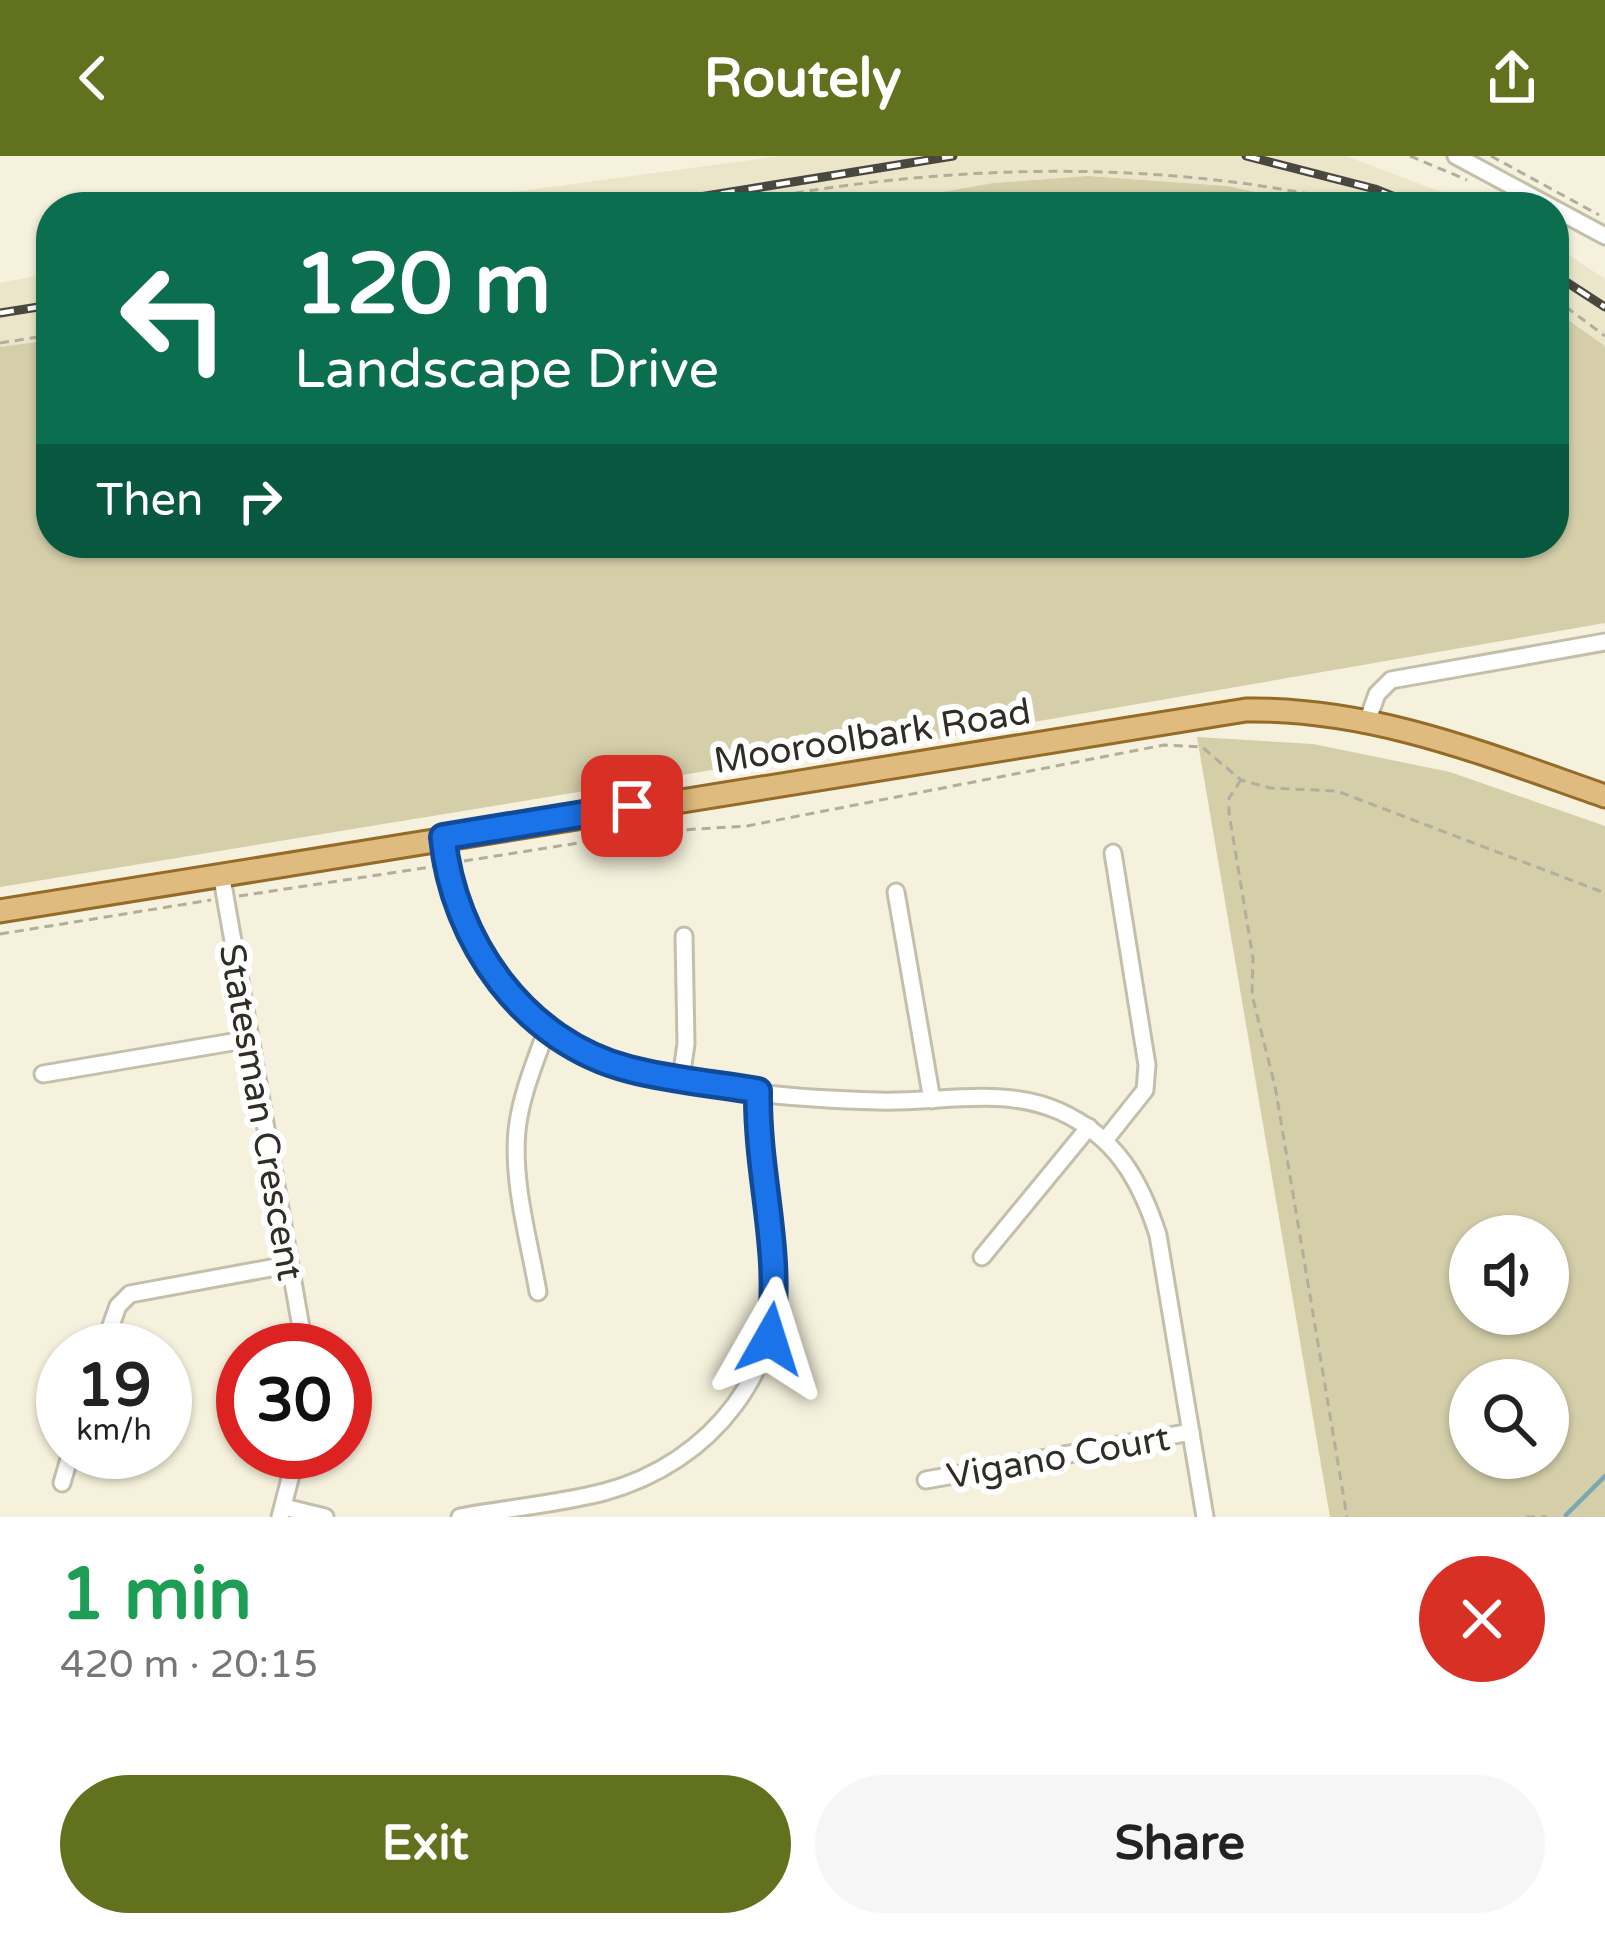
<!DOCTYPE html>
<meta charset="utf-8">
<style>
:root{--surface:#fff;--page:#f6f6f6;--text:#222;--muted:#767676;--accent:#62711d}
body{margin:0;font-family:"Varela Round",sans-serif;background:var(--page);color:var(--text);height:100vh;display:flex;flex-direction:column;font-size:45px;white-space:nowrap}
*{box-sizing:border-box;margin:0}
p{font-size:39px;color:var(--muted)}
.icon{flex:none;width:66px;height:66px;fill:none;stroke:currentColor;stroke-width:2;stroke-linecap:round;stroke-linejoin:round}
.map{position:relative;height:1361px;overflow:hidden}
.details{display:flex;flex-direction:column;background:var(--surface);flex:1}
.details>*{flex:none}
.top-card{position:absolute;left:36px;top:36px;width:1533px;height:366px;border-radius:48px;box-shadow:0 3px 9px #0004;background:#0b6e4f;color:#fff;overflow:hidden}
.tools{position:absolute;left:1449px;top:1059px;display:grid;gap:24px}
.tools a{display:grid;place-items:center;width:120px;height:120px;border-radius:50%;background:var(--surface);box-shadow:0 3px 9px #0004;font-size:60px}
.speed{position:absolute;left:36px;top:1167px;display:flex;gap:24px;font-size:60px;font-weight:700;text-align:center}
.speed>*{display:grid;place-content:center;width:156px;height:156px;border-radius:50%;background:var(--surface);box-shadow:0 3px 9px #0004;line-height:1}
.speed small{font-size:30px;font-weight:400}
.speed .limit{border:18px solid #d22;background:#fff;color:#111}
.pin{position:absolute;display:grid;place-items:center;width:102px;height:102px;color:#fff;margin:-51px;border-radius:24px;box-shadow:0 6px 18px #0006}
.me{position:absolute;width:132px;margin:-66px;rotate:6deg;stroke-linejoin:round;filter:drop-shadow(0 0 9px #0008)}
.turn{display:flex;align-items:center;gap:42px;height:252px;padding:0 60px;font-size:54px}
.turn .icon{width:156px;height:156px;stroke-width:2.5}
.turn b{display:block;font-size:84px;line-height:102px}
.then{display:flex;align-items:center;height:114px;padding:0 60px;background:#0003;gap:24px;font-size:45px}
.round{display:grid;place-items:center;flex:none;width:126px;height:126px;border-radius:63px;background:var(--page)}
.summary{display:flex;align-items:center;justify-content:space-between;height:204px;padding:0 60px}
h1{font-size:72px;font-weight:700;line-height:90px;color:#1e9e55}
.action{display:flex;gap:24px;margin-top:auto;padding:24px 60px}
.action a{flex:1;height:138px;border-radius:72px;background:var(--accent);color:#fff;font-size:48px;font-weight:700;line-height:138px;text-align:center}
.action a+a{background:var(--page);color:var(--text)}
header{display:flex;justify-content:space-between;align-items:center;height:156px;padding:0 60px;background:var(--accent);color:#fff;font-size:54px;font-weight:700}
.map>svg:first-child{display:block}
.built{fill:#ebe6c9}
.green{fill:#d4cea9;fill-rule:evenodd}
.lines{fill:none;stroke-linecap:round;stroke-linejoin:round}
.stream{stroke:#7aa7b3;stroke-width:4.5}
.minor-casing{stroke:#c3bfab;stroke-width:21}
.major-casing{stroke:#956b28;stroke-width:27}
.path{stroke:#b1ae9d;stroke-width:3;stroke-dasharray:9 6;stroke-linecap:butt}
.minor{stroke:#fff;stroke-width:15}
.major{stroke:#e0bb7f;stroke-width:21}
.rail-casing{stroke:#4a473e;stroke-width:9}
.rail{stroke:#fff;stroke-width:4.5;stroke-dasharray:14;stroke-linecap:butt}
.route-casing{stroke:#114b97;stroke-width:30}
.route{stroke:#1a73e8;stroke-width:21}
.labels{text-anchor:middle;stroke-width:12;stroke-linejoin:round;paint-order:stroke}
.street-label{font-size:36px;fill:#2f2d25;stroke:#fff}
</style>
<header><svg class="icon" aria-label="back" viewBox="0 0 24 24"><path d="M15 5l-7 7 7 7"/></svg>Routely<svg class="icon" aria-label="share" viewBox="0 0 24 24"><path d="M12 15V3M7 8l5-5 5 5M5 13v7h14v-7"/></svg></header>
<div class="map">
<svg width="1605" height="1361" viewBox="0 0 1605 1361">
<rect width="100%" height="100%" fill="#f5f1dc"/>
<!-- built -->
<g class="built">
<path d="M780,0H1346L1481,51H1323L1228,30L1088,20L993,27L859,51H402Z"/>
<path d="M1554,89L1605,123V190L1554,154Z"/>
<path d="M51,117V184L0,191V127Z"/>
</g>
<!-- green -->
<g class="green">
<path d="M1088,20L1228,30L1323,51H859L993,27Z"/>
<path d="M1554,154L1605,190V467L855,597L852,591L0,731V191L51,184V387H1554Z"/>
<path d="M1197,581L1313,588L1450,616L1605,670V1361H1330ZM1470,1080H1548V1158H1470ZM1470,1224H1548V1302H1470Z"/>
</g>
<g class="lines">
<!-- stream -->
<path class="stream" d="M1566,1359L1605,1320"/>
<defs>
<g id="minor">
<path d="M1456,0L1605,80"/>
<path d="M1368,563L1377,538L1391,524L1605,486"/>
<path d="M443,681C464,912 691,940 878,945C939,947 1002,930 1059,955C1115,980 1140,1023 1158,1079L1205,1361"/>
<path d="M221,717L305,1194"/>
<path d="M896,736L932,944"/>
<path d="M43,918L250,883"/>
<path d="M681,922L686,888L684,780"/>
<path d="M1106,983L1145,934L1147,909L1113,697"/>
<path d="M982,1101L1089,971"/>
<path d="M538,1136C529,1084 512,1027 517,974C521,939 535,906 547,873"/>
<path d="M102,1194L118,1150L130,1138L287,1109"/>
<path d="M926,1324L1191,1276"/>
<path d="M62,1327L71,1296"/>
<path d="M284,1351L325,1361"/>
<path d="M280,1361L297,1296"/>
<path d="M460,1361C508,1352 558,1348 604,1336C712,1307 787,1212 776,1099C771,1043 758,991 758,935"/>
</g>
<path id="major" d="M0,755L1246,554C1373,552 1487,599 1605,640"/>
</defs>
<!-- minor casing -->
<use href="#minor" class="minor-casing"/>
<!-- major casing -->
<use href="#major" class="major-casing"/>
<!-- path -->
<g class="path">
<path d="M1410,0L1467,24"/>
<path d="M1491,0L1599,59"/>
<path d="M721,51C929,7 1163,0 1368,51"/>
<path d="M1554,142L1605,180"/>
<path d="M0,187L51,179"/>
<path d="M1241,624L1229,642V657L1253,802L1252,839L1275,930L1347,1361"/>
<path d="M464,705L648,676L747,670L1164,589L1202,591L1241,624L1270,632L1337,635L1605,737"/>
<path d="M239,740L437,710"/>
<path d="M0,778L211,744"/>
<path d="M1526,1361H1547"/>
</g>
<!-- minor -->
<use href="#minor" class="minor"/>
<!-- major -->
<use href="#major" class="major"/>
<defs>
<g id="rail">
<path d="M1246,0L1375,33L1419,51"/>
<path d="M638,51L953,0"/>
<path d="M1554,118L1605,151"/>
<path d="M0,157L51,149"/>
</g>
</defs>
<!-- rail casing -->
<use href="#rail" class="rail-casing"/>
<!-- rail -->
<use href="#rail" class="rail"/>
</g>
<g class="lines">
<defs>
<path id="route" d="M632,650L443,681C453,785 524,886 629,913C671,924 716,928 758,935C757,1024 783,1093 770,1183"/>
</defs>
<!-- route casing -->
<use href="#route" class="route-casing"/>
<!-- route -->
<use href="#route" class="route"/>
</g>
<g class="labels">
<!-- street labels -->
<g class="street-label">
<text transform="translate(872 579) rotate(-9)" y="13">Mooroolbark Road</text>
<text transform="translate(262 956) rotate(80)" y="13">Statesman Crescent</text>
<text transform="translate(1058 1300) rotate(-10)" y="13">Vigano Court</text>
</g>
</g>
</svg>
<div class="tools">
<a><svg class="icon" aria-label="sound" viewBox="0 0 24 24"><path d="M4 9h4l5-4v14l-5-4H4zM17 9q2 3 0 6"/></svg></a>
<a><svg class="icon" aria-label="search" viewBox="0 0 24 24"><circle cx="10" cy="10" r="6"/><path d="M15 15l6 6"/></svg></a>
</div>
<div class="speed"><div>19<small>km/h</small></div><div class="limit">30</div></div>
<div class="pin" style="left:632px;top:650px;background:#d93025"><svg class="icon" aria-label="arrive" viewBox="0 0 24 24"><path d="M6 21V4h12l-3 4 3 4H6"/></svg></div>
<svg class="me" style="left:770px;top:1183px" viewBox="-20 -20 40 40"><path d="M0-17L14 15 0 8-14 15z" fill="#1a73e8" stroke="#fff" stroke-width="4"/></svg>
<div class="top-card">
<div class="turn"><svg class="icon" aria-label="left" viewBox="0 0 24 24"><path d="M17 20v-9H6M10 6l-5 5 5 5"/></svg><div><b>120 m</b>Landscape Drive</div></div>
<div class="then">Then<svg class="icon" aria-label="right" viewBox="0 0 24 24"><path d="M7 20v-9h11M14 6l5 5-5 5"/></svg></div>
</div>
</div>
<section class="details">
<div class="summary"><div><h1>1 min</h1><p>420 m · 20:15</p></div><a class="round" style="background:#d93025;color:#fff"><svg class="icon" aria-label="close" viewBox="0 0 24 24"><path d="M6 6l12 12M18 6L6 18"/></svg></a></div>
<div class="action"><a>Exit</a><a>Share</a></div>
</section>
